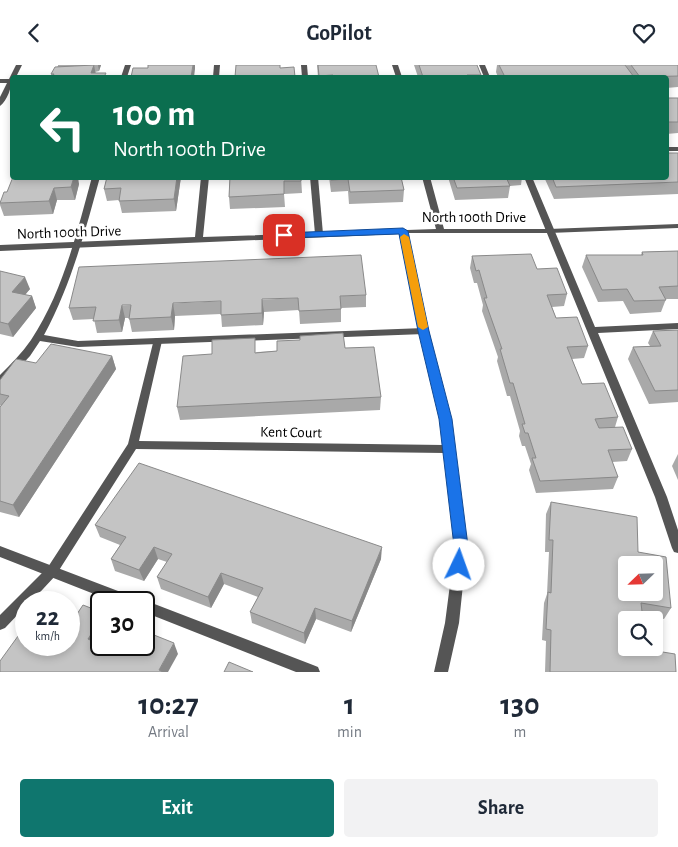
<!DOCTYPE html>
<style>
:root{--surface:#fff;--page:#f2f2f3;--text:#1f2937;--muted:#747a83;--accent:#0f766e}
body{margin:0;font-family:"Alegreya Sans",sans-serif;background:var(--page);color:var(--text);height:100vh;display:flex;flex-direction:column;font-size:19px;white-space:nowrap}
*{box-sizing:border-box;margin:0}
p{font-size:16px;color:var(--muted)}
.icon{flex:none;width:28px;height:28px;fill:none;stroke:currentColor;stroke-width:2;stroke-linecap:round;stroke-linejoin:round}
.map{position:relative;height:607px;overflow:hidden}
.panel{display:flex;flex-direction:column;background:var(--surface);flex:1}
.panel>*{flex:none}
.hud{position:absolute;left:10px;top:10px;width:659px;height:105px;border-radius:5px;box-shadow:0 2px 8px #0003;background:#0b6e4f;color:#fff;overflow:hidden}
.needle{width:32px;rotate:247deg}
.tools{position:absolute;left:618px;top:491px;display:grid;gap:10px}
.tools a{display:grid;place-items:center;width:45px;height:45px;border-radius:5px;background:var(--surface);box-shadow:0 2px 8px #0003;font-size:25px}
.speed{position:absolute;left:15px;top:526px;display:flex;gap:10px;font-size:25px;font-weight:700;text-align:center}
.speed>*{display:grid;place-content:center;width:65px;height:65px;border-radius:50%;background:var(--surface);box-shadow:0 2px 8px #0003;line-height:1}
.speed small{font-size:12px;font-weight:400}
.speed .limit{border:2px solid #111;border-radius:8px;background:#fff;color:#111}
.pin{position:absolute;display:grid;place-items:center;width:42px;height:42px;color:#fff;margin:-21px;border-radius:10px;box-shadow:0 2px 8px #0006}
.me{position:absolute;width:55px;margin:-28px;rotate:3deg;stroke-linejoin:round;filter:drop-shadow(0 0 4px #0008)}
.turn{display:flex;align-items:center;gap:18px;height:105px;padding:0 20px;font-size:22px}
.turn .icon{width:65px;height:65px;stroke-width:2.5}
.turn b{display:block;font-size:35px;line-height:42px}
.eta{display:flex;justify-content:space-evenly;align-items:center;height:85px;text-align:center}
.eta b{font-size:30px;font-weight:700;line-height:35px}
.button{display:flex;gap:10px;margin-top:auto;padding:10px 20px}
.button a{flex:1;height:58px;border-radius:5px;background:var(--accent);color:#fff;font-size:20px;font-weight:700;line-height:58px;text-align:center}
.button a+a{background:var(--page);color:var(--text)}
header{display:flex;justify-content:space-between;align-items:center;height:65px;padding:0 20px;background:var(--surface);font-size:22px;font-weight:700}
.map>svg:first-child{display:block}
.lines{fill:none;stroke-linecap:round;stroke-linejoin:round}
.lane{fill:#555;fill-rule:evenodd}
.street{fill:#555;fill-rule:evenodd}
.wall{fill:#a9a9a9}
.shaded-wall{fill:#898989}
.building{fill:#c4c4c4;stroke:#898989;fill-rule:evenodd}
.route{fill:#1a73e8;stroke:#114b97}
.slow{fill:#f59e0b}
.labels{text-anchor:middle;stroke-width:5;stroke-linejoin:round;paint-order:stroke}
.street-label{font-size:15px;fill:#000;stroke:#fff}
</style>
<header><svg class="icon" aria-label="back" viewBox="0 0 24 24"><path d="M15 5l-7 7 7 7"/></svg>GoPilot<svg class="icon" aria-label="heart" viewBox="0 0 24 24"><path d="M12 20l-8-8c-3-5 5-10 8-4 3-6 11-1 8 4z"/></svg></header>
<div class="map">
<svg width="678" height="607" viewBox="0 0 678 607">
<rect width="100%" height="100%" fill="#fff"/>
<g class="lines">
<!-- lane -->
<g class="lane">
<path d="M125,0H131L127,12H121Z"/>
<path d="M301,0H307L308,12H302Z"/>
<path d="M479,0H485L490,12H484Z"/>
<rect x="0" y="14" width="12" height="4"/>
<rect x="666" y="82" width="12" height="4"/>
<path d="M92,112H100C85,167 71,220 44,270L78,276L424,263L429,266L424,269L78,282L40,276L30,291L4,319L0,320V310C11,299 22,288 31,275C63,227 77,167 92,112Z"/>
<path d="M310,112H318L323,169L319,172L315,169Z"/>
<path d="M524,112H532L595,262L678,258V264L598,268L667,432L678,465V488L674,487L672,483L655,432Z"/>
<path d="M0,481L139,534L140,537L144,535L313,600L318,602L320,607H296L144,547V538H117L0,492Z"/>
</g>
<!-- street -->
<g class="street">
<path d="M16,0H22L16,12H12C12,22 7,36 0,41V32Z"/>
<path d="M214,0H220L219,12H213Z"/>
<path d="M392,0H398L402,12H396Z"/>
<path d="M201,112H209L203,172L436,164L422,112H430L444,164H549L678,159V163L549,168H408L429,266L450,354L467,481L459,558L448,607H434L445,558L455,481L444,388L136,384L56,510L30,538H26V541L5,563L0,565V550L48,502L128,379L154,274L157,273L162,276L139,376L443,380L440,354L419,266L399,169L0,186V180L195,172Z"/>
</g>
</g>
<!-- wall -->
<g class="wall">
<path d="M58,0H101L99,6L95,7L96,8L52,12L51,9L58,1Z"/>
<path d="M317,0L379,12H318Z"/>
<path d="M414,0H477L481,10V12H418Z"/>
<path d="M497,0H678V22L666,23V12H498L496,7Z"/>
<path d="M666,33H678V68L666,69Z"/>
<path d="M667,88H678V129L554,134L544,112H666Z"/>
<path d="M107,112H181L176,146L122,148L119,135L107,136L104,124Z"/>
<path d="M230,112H301L302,128L284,129L285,142L230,144L229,132Z"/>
<path d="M329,112H401L404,125L403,137L349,139L348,126L331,127Z"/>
<path d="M448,112H522L521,120L510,121L508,133L455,135Z"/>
<path d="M79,119L75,135H57L53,149L4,151L0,140V137L7,127Z"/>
<path d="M678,186V234H666L661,247L630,249L623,236L598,237L582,202L586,190H641L642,187Z"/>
<path d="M472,191L537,204L567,229L564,241L552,242L556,253L588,281L584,293L572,294L582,319L618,352L615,362L632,384L627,396L612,397L618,412L613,424L536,428L529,405L531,399L525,381H522L519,371L520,366L510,331H507L497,296L498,292L482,246L483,240L477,218H474L470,203Z"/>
<path d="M0,206L30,224L25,230L32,231L36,243L13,272L0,269Z"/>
<path d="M366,230V242L341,243V257L300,259L299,245L264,247L263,260L222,262L221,249L175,251L174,265L132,267L129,253H125L122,267L97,268L94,254L73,255L69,243Z"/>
<path d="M678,265V337L649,339L628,294L633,282L650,281L648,278L653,266Z"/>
<path d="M345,283L381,332L380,345L180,355L177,342L257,287Z"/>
<path d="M112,291L116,304L19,452L0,447V342L1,341L0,340V315L36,298Z"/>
<path d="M678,389V415L672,401Z"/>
<path d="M551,437L638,487L671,543L664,554L642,550L644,584L676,607H545L546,576L542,575L544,538L547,529L549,487H545L546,449Z"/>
<path d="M95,460L381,494L351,567L316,554L305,579L252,558L250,547L258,532L224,519L211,543L161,524L157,512L167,497L158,494L144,516L115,506L111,494L120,480L100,472Z"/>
</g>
<!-- shaded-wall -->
<g class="shaded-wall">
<path d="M94,0L96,11L91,8Z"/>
<path d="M98,0H101L99,6Z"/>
<path d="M193,0H195V4L194,12H191Z"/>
<path d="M74,112H78L79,119L75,135L71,122Z"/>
<path d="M177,112H181L176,146L174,134Z"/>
<path d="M54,123L57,135L53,149L49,136Z"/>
<path d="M25,212L30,224L17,239L12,227Z"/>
<path d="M32,231L36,243L13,272L8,259Z"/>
<path d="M262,234L264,247L263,260L262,248Z"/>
<path d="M173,238L175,251L174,265L171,252Z"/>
<path d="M122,240L125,253L122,267L119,255Z"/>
<path d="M112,291L116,304L19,452L13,440Z"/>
<path d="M154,482L158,494L144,516L139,505Z"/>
<path d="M382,482L381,494L351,567L352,556Z"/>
<path d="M221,508L224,519L211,543L208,532Z"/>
<path d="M315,543L316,554L305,579L304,568Z"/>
<path d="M101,554V573L94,585L88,574Z"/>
<path d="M174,578L178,589L168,607H160L159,605Z"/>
</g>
<!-- building -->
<g class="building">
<path d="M94,0L91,8H106L104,12H52L54,9H51L55,2Z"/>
<path d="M148,0H193L191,12H131L133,3H148Z"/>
<path d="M236,0H280V3L294,2L295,12H235Z"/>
<path d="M318,0H376L379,12H334L333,10L319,11Z"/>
<path d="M419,0H477L481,10H467L468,12H423Z"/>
<path d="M499,0H625L634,12H505Z"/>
<path d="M631,0H678V11L640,12Z"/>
<rect x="666" y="33" width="12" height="24"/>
<path d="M666,87L667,88H678V117L556,122L552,112H666Z"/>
<path d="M13,112H74L71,122L54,123L49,136L0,138L4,127H7Z"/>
<path d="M107,112H177L174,134L119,136L121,123L104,124Z"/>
<path d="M230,112H301V116H284V129L229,132Z"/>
<path d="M330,112H401L404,125L350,127L348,114L331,115Z"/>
<path d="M453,112H506L510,121L457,123Z"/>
<path d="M678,186V221L659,222L666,235L634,236L627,224L602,225L586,190H643L642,187Z"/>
<path d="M531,189L537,204L557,203L567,229L547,230L556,253L577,252L588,281L567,282L582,319L604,318L618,352L595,354L599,363L623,362L632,384L608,385L618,412L540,416L532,393H536L528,368H525L522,359H525L513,318H510L500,284H502L484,233H487L479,205L476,206L472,191Z"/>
<path d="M361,190L366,230L340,231L341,244L299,246L298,233L262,234V248L221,250V236L173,238L171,252L129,254L131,240H122L119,255L93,256L96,242L69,243L79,202Z"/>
<path d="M0,206L25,212L12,227L32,231L8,259L0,257Z"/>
<path d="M678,265V325L655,326L633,282L661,281L653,266Z"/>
<path d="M343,268L345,283L374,282L381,332L177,342L183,291L212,289V275L255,273V288L277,286V276L300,275V271Z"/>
<path d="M51,279L112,291L13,440L0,436V342L9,331L0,329V315L16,294L36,298Z"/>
<path d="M139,398L382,482L352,556L315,543L304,568L250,547L263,523L221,508L208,532L157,512L172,489L154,482L139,505L111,494L126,472L95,460Z"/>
<path d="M551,437L637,452L638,487L666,492L671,543L641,538L643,555H626V582H644V584L675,589L676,607H550L551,565L546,564L548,527L551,528L553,475H549ZM626,500H654V528H626Z"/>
<path d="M83,540L101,547V554L88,574L101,580L117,586L121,580H144V566L174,578L159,605L163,607H0V596L26,560V580H69V561Z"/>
<path d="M229,597L253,607H224Z"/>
</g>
<!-- route -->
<path class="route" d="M403,163L408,166L429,266L452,354L468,481L464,504L459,506L454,504L452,500L454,481L439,354L418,266L399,169L284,173L280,170L284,168Z"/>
<!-- slow -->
<path class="slow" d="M404,169L409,172L428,262L423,265L418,262L400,172Z"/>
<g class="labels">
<!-- street labels -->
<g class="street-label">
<text x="474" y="157">North 100th Drive</text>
<text transform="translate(69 167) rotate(-2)" y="5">North 100th Drive</text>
<text transform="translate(291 367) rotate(1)" y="5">Kent Court</text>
</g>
</g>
</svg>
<div class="tools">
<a><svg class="needle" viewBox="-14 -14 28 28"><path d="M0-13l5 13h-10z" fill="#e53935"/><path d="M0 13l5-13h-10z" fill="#747a83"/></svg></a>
<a><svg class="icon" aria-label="search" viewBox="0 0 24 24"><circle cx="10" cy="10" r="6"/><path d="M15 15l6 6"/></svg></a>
</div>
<div class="speed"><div>22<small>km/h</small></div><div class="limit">30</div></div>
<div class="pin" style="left:284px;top:170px;background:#d93025"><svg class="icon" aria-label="arrive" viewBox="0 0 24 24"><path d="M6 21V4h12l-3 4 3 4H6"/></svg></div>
<svg class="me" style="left:459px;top:500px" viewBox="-20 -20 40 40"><circle r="19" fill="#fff"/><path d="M0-13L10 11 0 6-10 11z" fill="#1a73e8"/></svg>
<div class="hud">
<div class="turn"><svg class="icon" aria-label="left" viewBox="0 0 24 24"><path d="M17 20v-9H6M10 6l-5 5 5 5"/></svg><div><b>100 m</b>North 100th Drive</div></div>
</div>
</div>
<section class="panel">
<div class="eta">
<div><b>10:27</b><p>Arrival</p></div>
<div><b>1</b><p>min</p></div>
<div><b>130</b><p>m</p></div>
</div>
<div class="button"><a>Exit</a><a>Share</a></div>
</section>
